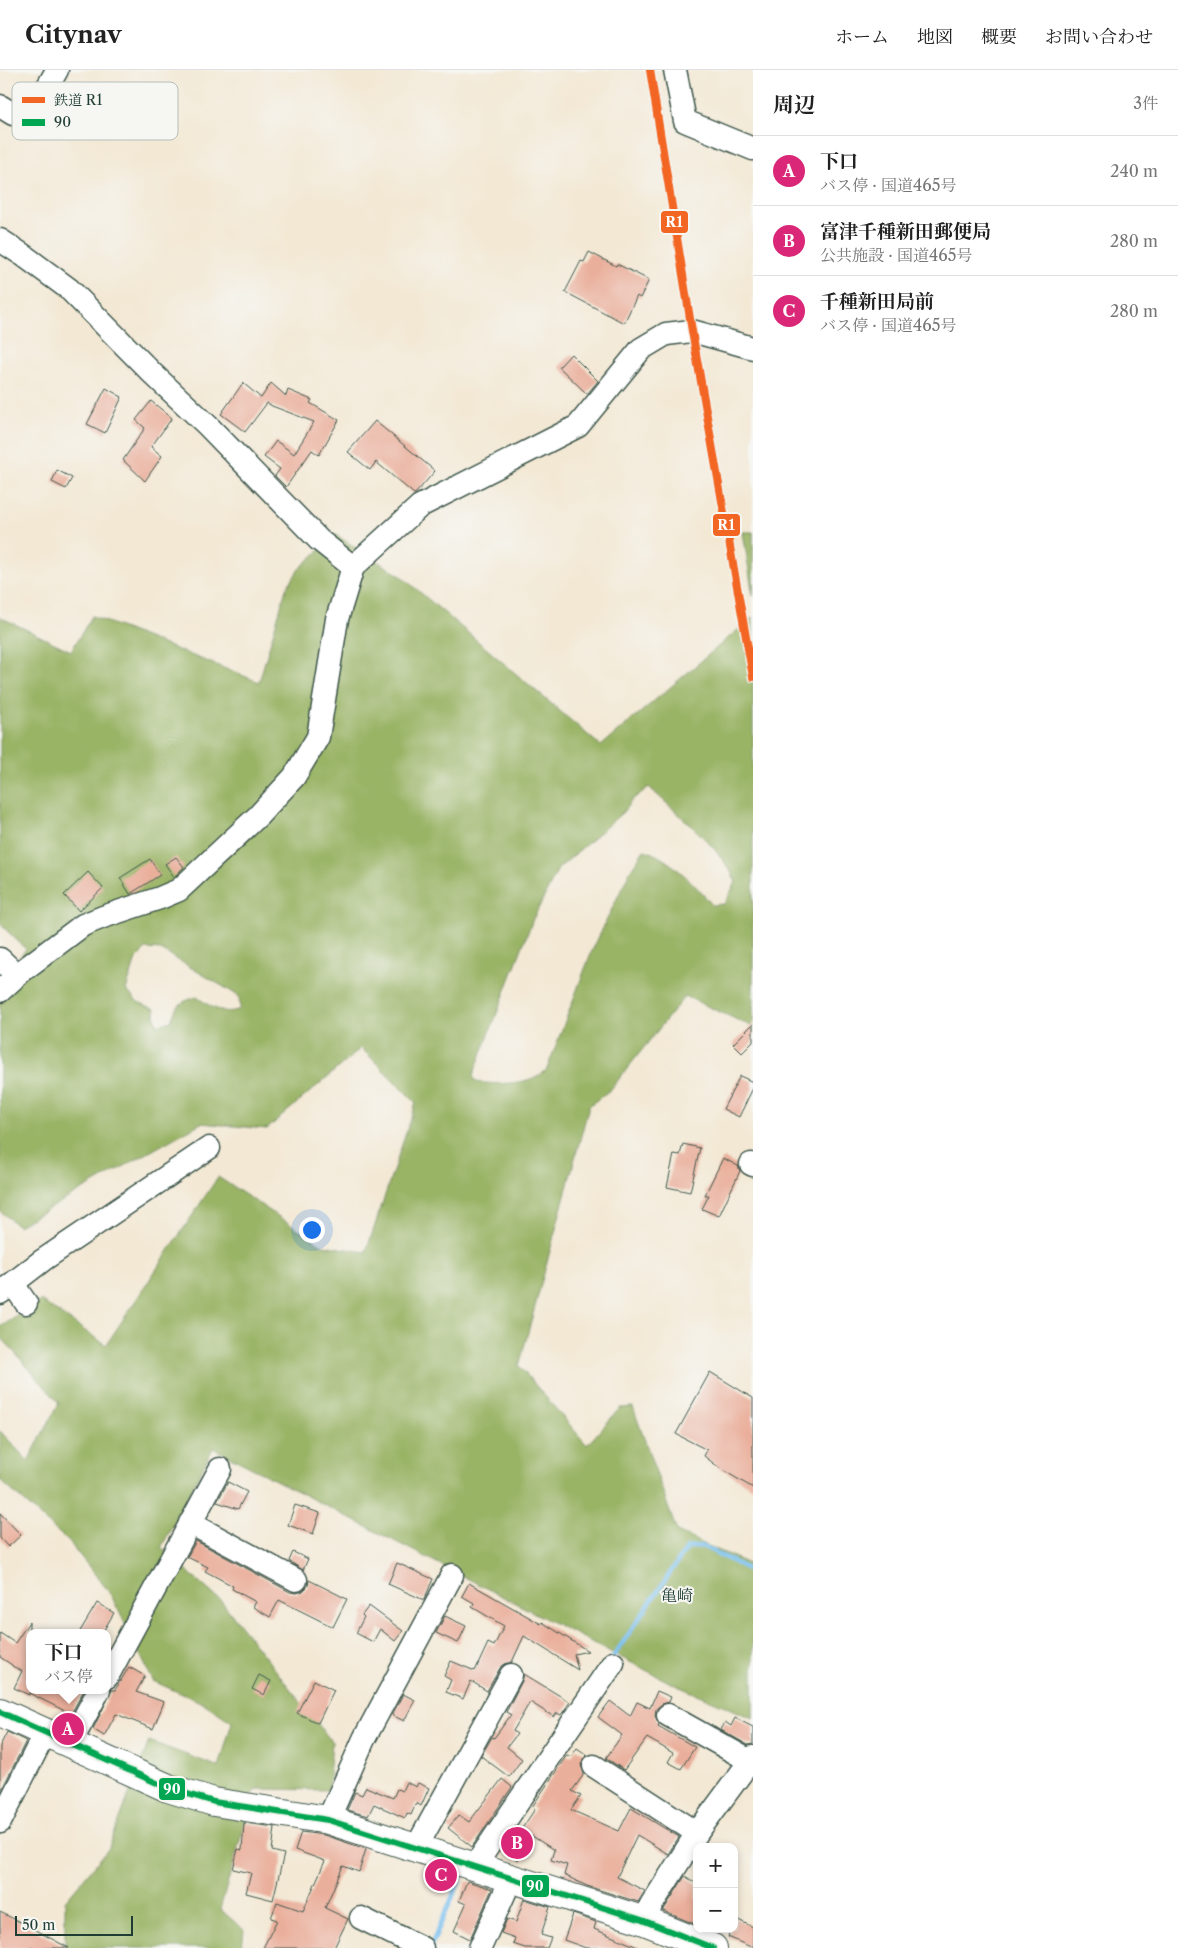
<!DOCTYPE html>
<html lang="ja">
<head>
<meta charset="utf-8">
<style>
  body { margin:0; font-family:"Libre Caslon Text","Noto Serif JP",serif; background:#f2f2f2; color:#222 }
  .controls { position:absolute; right:15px; bottom:15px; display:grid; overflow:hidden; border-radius:10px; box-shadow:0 2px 8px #0003 }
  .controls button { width:45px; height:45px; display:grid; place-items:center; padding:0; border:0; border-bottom:1px solid #e0e0e0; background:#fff; color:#222; font:25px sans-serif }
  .scale { position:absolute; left:15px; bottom:12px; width:118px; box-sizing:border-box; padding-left:5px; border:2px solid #1f3d34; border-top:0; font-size:14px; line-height:18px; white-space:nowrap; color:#1f3d34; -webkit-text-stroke:4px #f6f6f2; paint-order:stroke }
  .you { position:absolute; left:311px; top:1159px; width:18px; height:18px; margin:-12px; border:4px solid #fff; border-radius:50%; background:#1a73e8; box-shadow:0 0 0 8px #1a73e833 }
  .badge { display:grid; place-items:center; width:32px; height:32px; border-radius:50%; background:#db2777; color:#fff; font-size:16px; font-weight:700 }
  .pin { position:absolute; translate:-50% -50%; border:2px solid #fff; box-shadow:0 1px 5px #0006 }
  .popup { position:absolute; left:26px; top:1559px; width:85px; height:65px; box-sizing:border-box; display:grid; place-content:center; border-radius:10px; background:#fff; filter:drop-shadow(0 1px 4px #0005); font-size:16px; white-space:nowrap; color:#767676 }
  .popup b { font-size:19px; color:#222 }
  .popup::after { content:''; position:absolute; left:50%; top:100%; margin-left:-10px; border:10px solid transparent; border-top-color:#fff }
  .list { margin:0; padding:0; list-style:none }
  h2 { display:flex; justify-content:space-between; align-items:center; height:65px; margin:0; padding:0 20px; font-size:21px }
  h2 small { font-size:16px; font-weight:400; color:#767676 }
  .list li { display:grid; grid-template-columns:32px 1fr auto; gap:15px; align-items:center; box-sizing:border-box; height:70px; padding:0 20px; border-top:1px solid #e0e0e0 }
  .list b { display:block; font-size:19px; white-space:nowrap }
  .list p { margin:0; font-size:16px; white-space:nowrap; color:#767676 }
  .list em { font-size:16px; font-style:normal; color:#767676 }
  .map { position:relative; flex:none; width:753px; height:1878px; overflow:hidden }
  header { display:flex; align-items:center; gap:30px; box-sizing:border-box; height:70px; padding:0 25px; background:#fff; border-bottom:1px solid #e0e0e0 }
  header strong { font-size:24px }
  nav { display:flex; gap:28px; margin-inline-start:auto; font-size:18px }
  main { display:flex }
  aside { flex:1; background:#fff }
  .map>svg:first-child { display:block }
  .forest { fill:#9ab466; stroke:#5c784d; fill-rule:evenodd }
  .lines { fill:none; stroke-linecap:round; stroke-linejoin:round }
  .stream { stroke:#78c0f0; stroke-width:4.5 }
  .building { fill:#eaaf9b }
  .minor-casing { stroke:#3f574c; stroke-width:25 }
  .highway-casing { stroke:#3f574c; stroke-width:30 }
  .minor { stroke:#fff; stroke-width:22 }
  .highway { stroke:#fff; stroke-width:28 }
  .bus-1-casing { stroke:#f6f6f2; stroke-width:10 }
  .bus-1 { stroke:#00a651; stroke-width:6 }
  .rail-1-casing { stroke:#f6f6f2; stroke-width:11 }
  .rail-1 { stroke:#f26522; stroke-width:8 }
  .labels { text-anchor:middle; stroke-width:4; stroke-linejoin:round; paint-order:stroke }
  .neighbourhood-label { font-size:16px; fill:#1f3d34; stroke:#f6f6f2 }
  .key { fill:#f6f6f2; stroke:#b6beb9; stroke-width:1 }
  .key-label { font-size:14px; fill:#1f3d34 }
  .line-badge { stroke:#f6f6f2; stroke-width:2 }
  .badge-label { font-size:14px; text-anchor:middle; font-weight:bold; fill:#fff }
</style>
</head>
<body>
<header>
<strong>Citynav</strong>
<nav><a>ホーム</a><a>地図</a><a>概要</a><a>お問い合わせ</a></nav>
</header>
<main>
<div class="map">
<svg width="753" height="1878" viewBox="0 0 753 1878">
  <rect width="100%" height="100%" fill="#f6f6f2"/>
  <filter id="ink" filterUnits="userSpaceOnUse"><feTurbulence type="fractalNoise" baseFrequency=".02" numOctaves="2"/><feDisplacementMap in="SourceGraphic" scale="10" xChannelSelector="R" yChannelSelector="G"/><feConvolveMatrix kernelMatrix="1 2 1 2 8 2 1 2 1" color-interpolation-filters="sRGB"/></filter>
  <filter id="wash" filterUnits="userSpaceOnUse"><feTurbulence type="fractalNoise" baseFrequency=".0096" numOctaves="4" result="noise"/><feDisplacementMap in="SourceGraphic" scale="20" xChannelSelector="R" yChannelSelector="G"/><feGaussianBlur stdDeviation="1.12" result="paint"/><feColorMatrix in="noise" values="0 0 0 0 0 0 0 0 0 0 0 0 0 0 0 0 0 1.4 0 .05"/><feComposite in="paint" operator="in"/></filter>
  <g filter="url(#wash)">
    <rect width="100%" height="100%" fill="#f3e8d4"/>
    <g class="forest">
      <path d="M743 462H753V526Z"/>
      <path d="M336 465 401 506 601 676 753 547V957L685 926 611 1019 589 1036 519 1296 587 1375 620 1338 633 1337 677 1462 753 1496V1648L673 1614 213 1378 161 1478 222 1532 332 1672 328 1720 255 1719 220 1839 244 1860 242 1878H65V1831L109 1778 149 1671 219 1697 232 1652 205 1634 153 1611 110 1523 69 1472 0 1410V1361L28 1391 59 1333 0 1266V1257L41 1231 106 1275 218 1107 322 1175 366 1182 416 1033 361 978 267 1059 201 1053 18 1156 0 1141V911L26 879 0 854V547L71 581 92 546 259 612 286 519 299 499ZM649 717C678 745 720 776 736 812L724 834 712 835C697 816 669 787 644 780L630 801 591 883 547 999C533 1015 496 1015 476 1012L473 1006 533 849 558 799 623 742 633 729ZM146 879 161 880 239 926 240 939C224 946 211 937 197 927 180 932 177 934 171 951L158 955 155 948V939L138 932 126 920 136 889Z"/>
    </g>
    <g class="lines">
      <g class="stream">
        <path d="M613 1587 687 1478 702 1476 753 1502"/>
        <path d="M430 1878 463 1803"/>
      </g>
    </g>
    <g id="blocks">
      <g class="building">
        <path d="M589 182 616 196 617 194 649 210 640 228 637 226 624 253 565 222 581 191 584 192Z"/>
        <path d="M571 284 598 311 587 324 559 297Z"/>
        <path d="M243 313 261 328 271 313 286 326 288 320 312 330 310 333 339 350 319 385 312 380 286 417 275 406 280 399 264 387 276 371 294 384 314 352 272 336 267 333 245 362 221 344Z"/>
        <path d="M106 318 122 327 105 363 87 354Z"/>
        <path d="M151 331 172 348 151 377 162 386 145 411 123 390 145 358 136 350Z"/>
        <path d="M375 351 435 401 416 423 414 424 376 392 370 400 348 382Z"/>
        <path d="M57 400 72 408 66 419 52 412Z"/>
        <path d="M176 787 184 797 174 807 165 794Z"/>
        <path d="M150 789 160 805 130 824 120 808Z"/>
        <path d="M88 802 103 818 79 841 64 825Z"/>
        <path d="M753 954V972L742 983 733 974Z"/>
        <path d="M740 1006 753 1012V1018L739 1047 723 1039Z"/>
        <path d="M683 1074 700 1078 690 1122 667 1117 674 1084 680 1085Z"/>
        <path d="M723 1088 738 1096 740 1101 719 1146 702 1139 709 1125H705Z"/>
        <path d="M710 1302 753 1328V1418L721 1399 704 1386 707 1380 676 1364Z"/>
        <path d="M228 1412 247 1422 238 1439 217 1432Z"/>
        <path d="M295 1435 320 1443 313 1464 288 1455Z"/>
        <path d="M0 1443 21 1465 8 1477 0 1468Z"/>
        <path d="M196 1471 290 1522 297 1523 303 1521 308 1516 309 1510 347 1529 333 1557 279 1530 270 1547 253 1537 256 1532 232 1519 233 1516 205 1501 208 1497 187 1487Z"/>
        <path d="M293 1482 308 1489 303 1500 289 1491Z"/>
        <path d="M397 1493 433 1509 424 1530 388 1514Z"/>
        <path d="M469 1513 541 1554 542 1552 588 1581 574 1584 578 1600 524 1566 512 1592 505 1594 500 1598 487 1621 471 1611 463 1629 446 1622 451 1610 444 1606 451 1591 475 1601 488 1573 494 1576 504 1556 472 1537 474 1533 462 1526Z"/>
        <path d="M97 1533 114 1543 102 1563H79Z"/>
        <path d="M369 1536 403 1561 395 1571 380 1559 373 1572 356 1563 364 1547 362 1545Z"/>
        <path d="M445 1546 466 1556 458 1573 436 1563Z"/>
        <path d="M29 1552V1620H84L71 1644 29 1623V1625L14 1618 22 1601 12 1596V1595L0 1587V1563L15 1573Z"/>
        <path d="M129 1597 145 1606 136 1622 164 1632 153 1659 116 1644 104 1666 93 1659 112 1620H115Z"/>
        <path d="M524 1604 570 1632 561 1645 557 1643 554 1647 530 1632 513 1661 517 1664 507 1677 522 1689 509 1707 481 1686 492 1667 494 1668 511 1645 506 1642 522 1611Z"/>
        <path d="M259 1605 271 1611 264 1625 252 1619Z"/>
        <path d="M314 1610 334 1620 318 1653 297 1643Z"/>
        <path d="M657 1621 671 1627 669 1632 662 1634 656 1639 655 1646 659 1654 658 1656 695 1677 681 1699 668 1692 673 1683 647 1668 624 1700 606 1688 622 1665 598 1647 610 1631 630 1646 637 1632 650 1638Z"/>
        <path d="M403 1624 415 1630 404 1651 392 1645Z"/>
        <path d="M735 1648 753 1657V1674L748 1675 721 1660 725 1652 731 1656Z"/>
        <path d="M7 1662 26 1671 0 1723V1676Z"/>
        <path d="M577 1678 587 1685 583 1689 581 1695 584 1704 572 1721 581 1726 571 1740 619 1761 631 1738 679 1767 668 1784 637 1765 617 1807 645 1821 638 1832 587 1816 564 1805 567 1795 551 1790 554 1780 532 1766 518 1790 502 1780 517 1757 521 1760 535 1739 532 1737 567 1685 571 1687Z"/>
        <path d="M502 1709 512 1717 472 1777 448 1758 459 1745 469 1752Z"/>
        <path d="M406 1712 416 1717 418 1713 429 1718 421 1736 416 1733 411 1745 407 1743 405 1748 374 1734 368 1746 347 1740 355 1722 362 1725 366 1717 393 1728 397 1719 402 1721Z"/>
        <path d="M244 1753 275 1757 272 1781 284 1784 273 1830 246 1823 251 1803 233 1799 238 1779 242 1780Z"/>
        <path d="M301 1762 324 1765 366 1779 359 1802 343 1796 325 1838 348 1849 334 1878H263L277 1850 271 1848 277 1832 303 1841 325 1791 295 1780Z"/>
        <path d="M685 1806 697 1814V1855L663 1841Z"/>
        <path d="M467 1811 492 1819 470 1869 454 1861 466 1834 459 1831Z"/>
        <path d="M524 1829 550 1837 541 1865 551 1868 547 1878H525L513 1874 515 1868 501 1863 507 1849 516 1852Z"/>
        <path d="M0 1842 16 1850 69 1878H0Z"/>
        <path d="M573 1844 596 1852 594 1859 640 1878H586L564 1870Z"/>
        <path d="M736 1849 753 1857V1878L728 1867 731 1859H734Z"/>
      </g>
    </g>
  </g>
  <g filter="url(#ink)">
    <use href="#blocks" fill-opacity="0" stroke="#3f574c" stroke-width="1"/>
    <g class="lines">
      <g class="minor-casing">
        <g id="minor">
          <path d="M675 0 685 51 753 79"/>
          <path d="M0 36 13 44H29L43 25 57 0"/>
          <path d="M0 170 23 185 69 219 153 304 208 356 319 470 353 497"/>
          <path d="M0 889 17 905"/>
          <path d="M0 921 22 901 83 855 103 847 160 828 179 820 258 746 294 707 318 667 337 549 353 497 420 436 578 356 641 279 666 264 692 261 753 278"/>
          <path d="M751 1094 753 1095"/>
          <path d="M13 1214 26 1233"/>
          <path d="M0 1223 43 1190 209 1078"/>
          <path d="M190 1453 296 1510"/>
          <path d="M107 1607 220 1399"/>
          <path d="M668 1645 750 1691"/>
          <path d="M70 1674 99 1620"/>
          <path d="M594 1696 697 1763"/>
          <path d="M328 1750 364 1669 452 1505"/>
          <path d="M0 1752 45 1663"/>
          <path d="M416 1778 511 1605"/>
          <path d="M474 1797 613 1593"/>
          <path d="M361 1848 422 1878"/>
          <path d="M642 1850 697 1763 753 1687"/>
          <path d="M480 1878 511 1809"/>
        </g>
      </g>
      <g class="highway-casing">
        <path id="highway" d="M0 1642 168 1718 214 1732 328 1750 642 1850 713 1878"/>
      </g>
      <use href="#minor" class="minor"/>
      <use href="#highway" class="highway"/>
      <g class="bus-1-casing">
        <path id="bus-1" d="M0 1642 168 1718 214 1732 328 1750 642 1850 713 1878"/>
      </g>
      <use href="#bus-1" class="bus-1"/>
      <g class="rail-1-casing">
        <path id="rail-1" d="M650 0 692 261 753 607"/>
      </g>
      <use href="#rail-1" class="rail-1"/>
    </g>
  </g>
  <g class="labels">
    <g class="neighbourhood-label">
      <text x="677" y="1531">亀崎</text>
    </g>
  </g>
  <rect x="12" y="12" width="166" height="58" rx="8" class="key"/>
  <rect x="22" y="27" width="23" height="6" fill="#f26522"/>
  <rect x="22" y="49" width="23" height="7" fill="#00a651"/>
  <g class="key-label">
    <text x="54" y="35">鉄道 R1</text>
    <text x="54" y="57">90</text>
  </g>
  <g class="line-badge">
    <rect x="660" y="140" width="29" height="24" rx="5" fill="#f26522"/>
    <rect x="712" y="443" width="29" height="24" rx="5" fill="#f26522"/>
    <rect x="158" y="1707" width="28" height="24" rx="5" fill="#00a651"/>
    <rect x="521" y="1804" width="29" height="24" rx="5" fill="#00a651"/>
  </g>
  <g class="badge-label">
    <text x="674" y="157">R1</text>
    <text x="726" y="460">R1</text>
    <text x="172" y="1724">90</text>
    <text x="535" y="1821">90</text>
  </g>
</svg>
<div class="controls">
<button>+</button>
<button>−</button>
</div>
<div class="scale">50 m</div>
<div class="you"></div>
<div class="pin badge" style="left:68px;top:1659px">A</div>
<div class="popup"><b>下口</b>バス停</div>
<div class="pin badge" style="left:517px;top:1773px">B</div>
<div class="pin badge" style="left:441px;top:1805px">C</div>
</div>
<aside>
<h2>周辺<small>3件</small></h2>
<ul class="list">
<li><span class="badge">A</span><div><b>下口</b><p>バス停 · 国道465号</p></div><em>240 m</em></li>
<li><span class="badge">B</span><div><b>富津千種新田郵便局</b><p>公共施設 · 国道465号</p></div><em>280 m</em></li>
<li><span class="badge">C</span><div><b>千種新田局前</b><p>バス停 · 国道465号</p></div><em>280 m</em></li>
</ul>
</aside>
</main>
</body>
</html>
